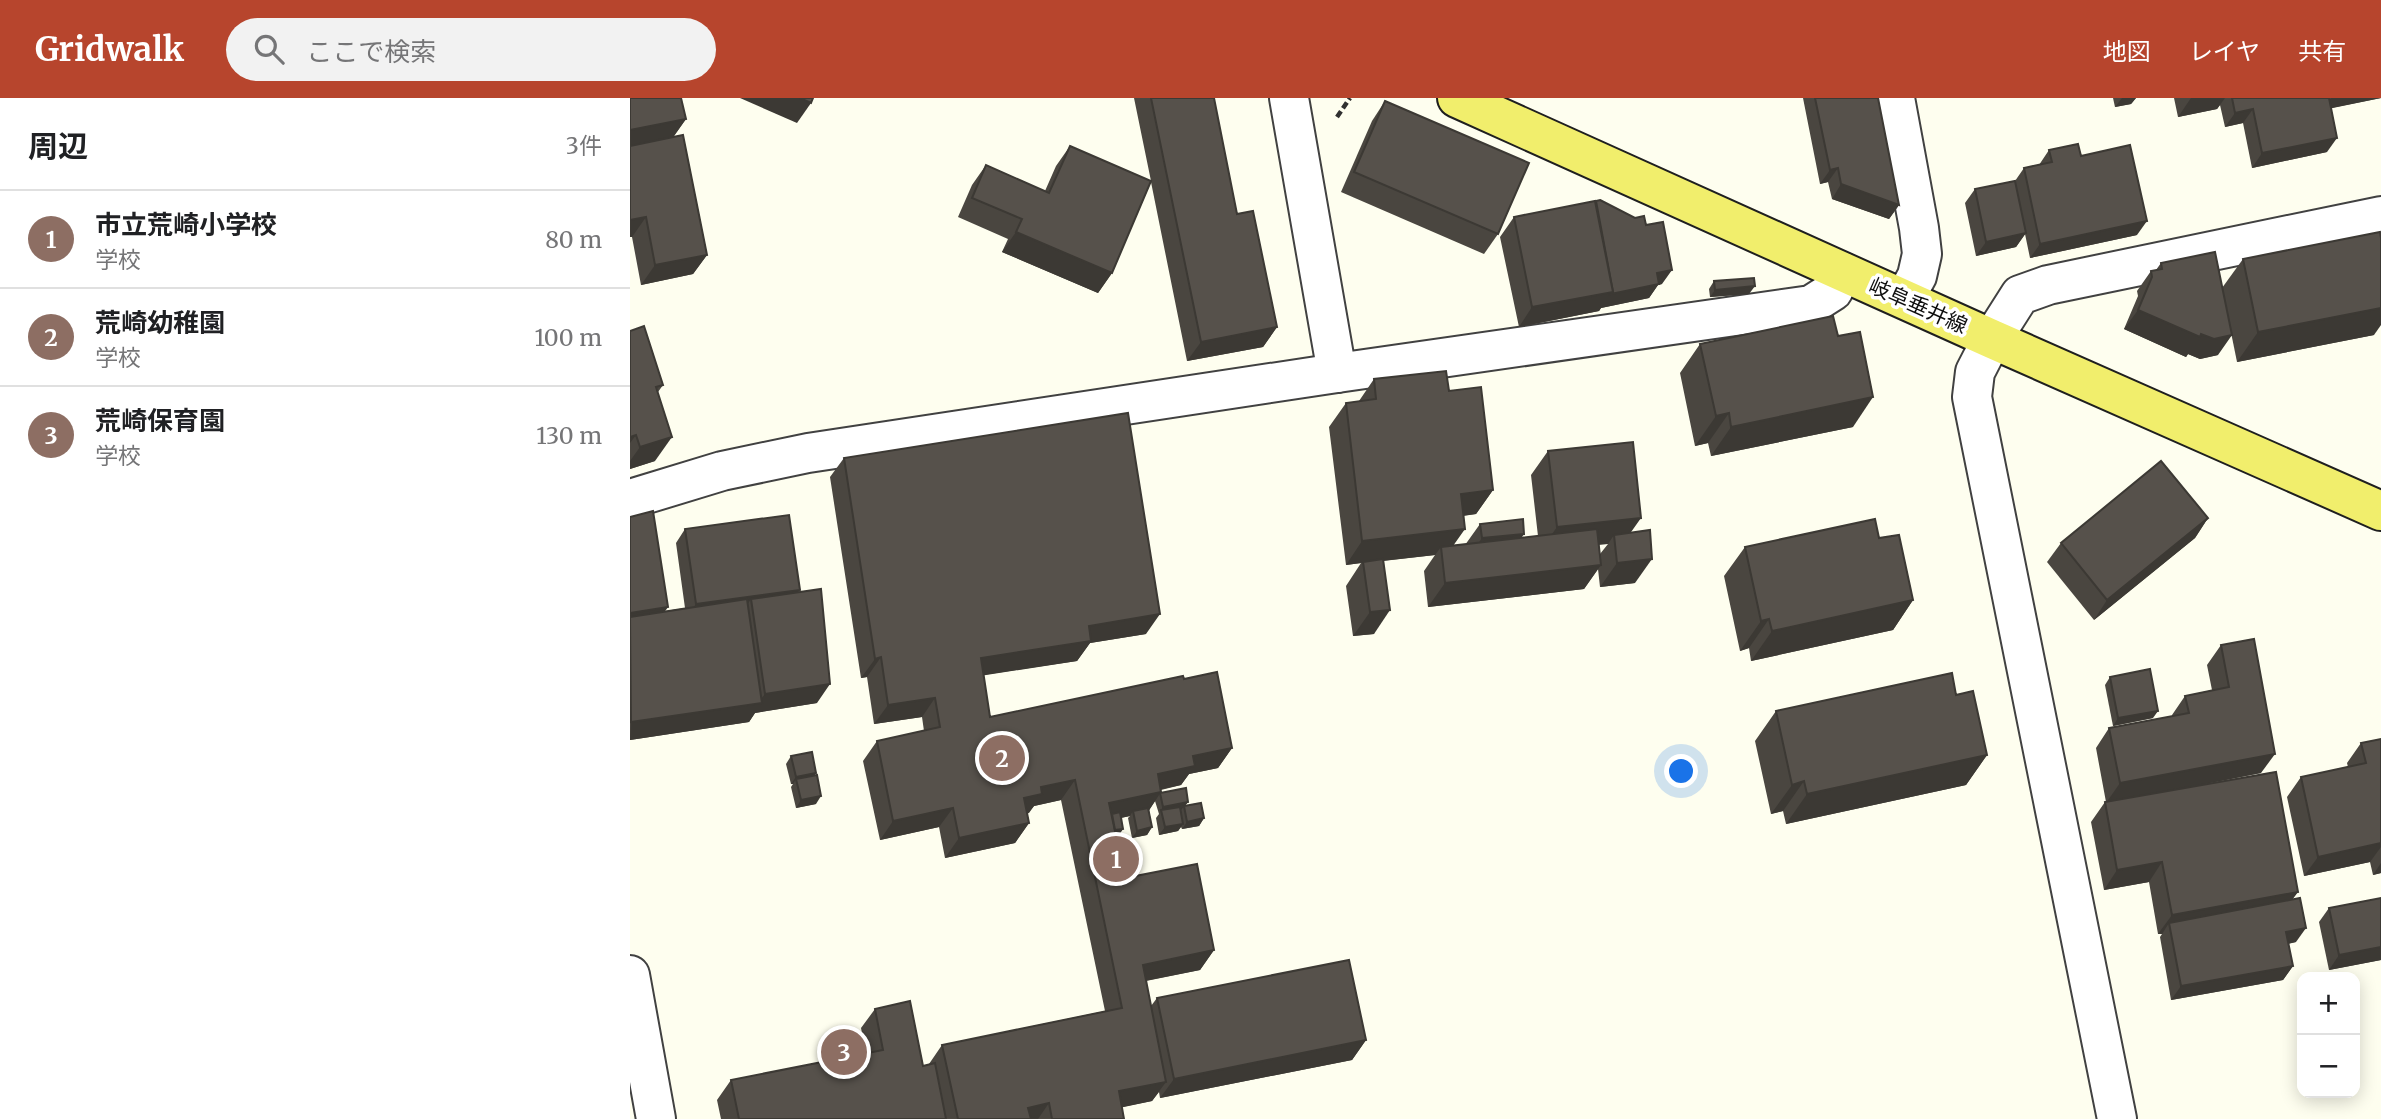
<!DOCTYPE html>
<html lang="ja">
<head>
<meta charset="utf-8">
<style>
  body { margin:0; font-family:Merriweather,"Noto Sans JP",serif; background:#f2f2f2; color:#202124 }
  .controls { position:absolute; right:21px; bottom:21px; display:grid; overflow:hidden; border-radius:14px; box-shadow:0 4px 18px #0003 }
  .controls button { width:63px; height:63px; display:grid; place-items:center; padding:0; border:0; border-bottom:2px solid #e0e0e0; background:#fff; color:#202124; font:35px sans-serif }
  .you { position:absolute; left:1052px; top:674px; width:24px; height:24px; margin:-18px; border:5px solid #fff; border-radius:50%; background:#1a73e8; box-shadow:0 0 0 10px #1a73e833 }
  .badge { display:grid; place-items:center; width:46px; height:46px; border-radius:50%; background:#b7452d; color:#fff; font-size:23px; font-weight:700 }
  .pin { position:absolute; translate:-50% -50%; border:4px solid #fff; box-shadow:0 2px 7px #0006 }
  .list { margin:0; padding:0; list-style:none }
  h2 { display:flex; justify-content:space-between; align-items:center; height:91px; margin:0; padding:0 28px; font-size:30px }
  h2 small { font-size:23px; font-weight:400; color:#757577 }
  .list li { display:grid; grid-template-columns:46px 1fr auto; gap:21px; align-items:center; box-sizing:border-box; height:98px; padding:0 28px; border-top:2px solid #e0e0e0 }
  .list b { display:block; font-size:26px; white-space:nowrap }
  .list p { margin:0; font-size:23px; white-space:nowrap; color:#757577 }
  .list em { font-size:23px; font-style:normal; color:#757577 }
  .icon { flex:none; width:38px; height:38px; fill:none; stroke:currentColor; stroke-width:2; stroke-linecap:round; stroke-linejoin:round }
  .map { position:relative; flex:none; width:1751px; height:1021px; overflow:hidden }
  header { display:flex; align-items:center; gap:42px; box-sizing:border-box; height:98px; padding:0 35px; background:#b7452d; color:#fff }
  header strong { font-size:33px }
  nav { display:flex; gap:38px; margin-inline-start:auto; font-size:24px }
  .search { width:490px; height:63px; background:#f2f2f2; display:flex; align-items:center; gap:18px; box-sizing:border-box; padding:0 24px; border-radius:38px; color:#757577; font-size:26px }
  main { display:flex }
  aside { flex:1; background:#fff }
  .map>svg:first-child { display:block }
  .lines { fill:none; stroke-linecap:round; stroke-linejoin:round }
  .street-casing { stroke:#414141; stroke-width:42 }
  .primary-casing { stroke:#1f1f1f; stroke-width:42 }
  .path { stroke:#303030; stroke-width:4.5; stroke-dasharray:7 3.5; stroke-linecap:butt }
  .street { stroke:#fff; stroke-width:38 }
  .primary { stroke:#f1ee6c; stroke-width:38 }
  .wall { fill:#4a4640; fill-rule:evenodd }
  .shaded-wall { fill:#3c3934 }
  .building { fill:#56514b; stroke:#3c3934; stroke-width:2 }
  .labels { text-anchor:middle; stroke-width:7; stroke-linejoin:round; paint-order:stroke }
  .street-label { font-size:21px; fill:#0e0e0e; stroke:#fff }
</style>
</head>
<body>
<header>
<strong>Gridwalk</strong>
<div class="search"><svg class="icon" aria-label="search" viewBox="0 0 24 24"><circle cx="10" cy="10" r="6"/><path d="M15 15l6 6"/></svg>ここで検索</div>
<nav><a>地図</a><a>レイヤ</a><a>共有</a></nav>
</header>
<main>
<aside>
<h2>周辺<small>3件</small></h2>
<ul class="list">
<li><span class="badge" style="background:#8d6e63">1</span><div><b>市立荒崎小学校</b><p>学校</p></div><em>80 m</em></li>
<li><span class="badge" style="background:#8d6e63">2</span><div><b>荒崎幼稚園</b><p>学校</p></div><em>100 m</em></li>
<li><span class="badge" style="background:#8d6e63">3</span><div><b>荒崎保育園</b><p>学校</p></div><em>130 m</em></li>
</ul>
</aside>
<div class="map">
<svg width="1751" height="1021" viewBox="0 0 1751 1021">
  <rect width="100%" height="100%" fill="#fefeef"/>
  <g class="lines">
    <g class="street-casing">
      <g id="street">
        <path d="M659 0 707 275"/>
        <path d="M1265 0 1289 130 1292 156 1287 178 1275 200"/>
        <path d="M0 401 92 373 178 355 707 275 1181 207 1203 193 1212 174"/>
        <path d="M0 877 26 1021"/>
        <path d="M1487 1021 1342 299 1345 274 1362 241 1390 197 1418 187 1751 118"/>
      </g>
    </g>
    <g class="primary-casing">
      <path id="primary" d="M827 0 1362 241 1751 413"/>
    </g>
    <path class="path" d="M707 19 720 0"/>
    <use href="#street" class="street"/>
    <use href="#primary" class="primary"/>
  </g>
  <g class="wall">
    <path d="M0 0 56 21 43 39 77 157 63 176 11 187 2 139H0Z"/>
    <path d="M504 0H584L607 116 647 229 633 249 557 263 521 84 482 175 468 195 372 154 378 141 328 119 342 87 356 67 415 93 426 68 440 48 521 83Z"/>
    <path d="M1173 0H1248L1269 107 1259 121 1202 101 1198 84 1190 86Z"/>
    <path d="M1483 0H1506L1501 6 1485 9Z"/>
    <path d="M1544 0H1751L1701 10 1697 54 1622 70 1613 25 1595 29 1590 7 1587 11 1548 19Z"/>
    <path d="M755 3 868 136 854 156 711 94 742 23Z"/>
    <path d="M1419 52 1451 58 1507 137 1400 160 1395 136 1386 149 1346 158 1335 105 1345 91 1385 83 1394 70 1409 67Z"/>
    <path d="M884 119 1016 127 1032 186 1028 187 1019 200 971 210 969 213 889 229 870 139Z"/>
    <path d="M1613 161 1744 237 1607 264 1592 190Z"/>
    <path d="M1531 165 1588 257 1570 261 1558 256 1556 259 1494 231 1508 198 1507 193 1521 173 1526 172Z"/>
    <path d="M1084 183 1119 196 1080 199 1079 191Z"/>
    <path d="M0 233 33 287 28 294 25 363 0 371Z"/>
    <path d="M1070 246 1223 329 1081 358 1078 345 1065 348 1050 275Z"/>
    <path d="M744 281 819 293 863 392 846 416 833 418 823 448 835 447 850 426 891 440 908 438 901 377 918 353 1001 435 1005 485 970 489 968 471 954 491 798 509 794 473 805 457 753 463 744 536 723 538 716 488 731 465 716 467 699 329 716 305 729 303ZM969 446H978L970 456Z"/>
    <path d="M214 360 516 536 460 545 447 563 353 577 360 619 554 581 602 650 588 670 559 676 551 687 531 692V694L558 704 555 708 574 720 569 728 552 731 551 729 548 733 529 737 526 720 529 716 525 703 519 712 522 729 517 737 502 740 498 720 500 718 491 720 493 731 488 738H486L495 780 584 852 570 872 516 883 521 908 527 900 736 942 722 962 530 1000 529 994 522 1003 492 1009 494 1021H91L87 1002 101 982 236 955 231 930 245 911 293 968 299 966 312 947 475 913 431 702 404 708 397 716 399 725 385 745 315 760 309 729 250 742 233 663 247 643 294 633 292 619 244 626 237 579 231 580 200 379Z"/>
    <path d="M0 419 35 513 55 510 46 445 55 431 168 494 187 605 125 615 119 624 0 642Z"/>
    <path d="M1578 420 1565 440 1464 522 1417 464 1431 445Z"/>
    <path d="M1249 440 1283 502 1263 532 1121 563 1119 550 1110 553 1094 478 1115 449Z"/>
    <path d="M1591 547 1631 675 1551 691 1663 801 1666 844 1658 846 1663 868 1653 882 1541 902 1530 839 1532 836H1528L1519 784 1474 792 1461 724 1475 704H1476L1466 650 1479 630 1542 619V617L1555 598 1582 592 1577 567Z"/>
    <path d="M1480 579 1523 620 1483 628 1475 587Z"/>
    <path d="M1326 597 1357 657 1336 687 1156 726 1153 713 1141 716 1125 643 1146 613Z"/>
    <path d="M1751 641V775L1743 777 1740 764 1674 778 1657 699 1671 679 1718 669 1717 665 1731 645Z"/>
    <path d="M161 658 185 677 186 706 166 710 161 689 163 686H161L156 666Z"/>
    <path d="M1751 800V862L1699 872 1689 824 1699 810Z"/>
  </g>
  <g class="shaded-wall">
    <path d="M110 0H170L181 5 167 25Z"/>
    <path d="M1492 0H1506L1501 6 1485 9Z"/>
    <path d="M1561 0H1595L1587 11 1548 19Z"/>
    <path d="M1701 0H1751L1693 12Z"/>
    <path d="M1623 11 1613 25 1595 29 1605 15Z"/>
    <path d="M56 21 42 41 0 49V32Z"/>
    <path d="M1707 40 1697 54 1622 70 1632 55Z"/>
    <path d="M1208 70 1198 84 1190 86 1200 72Z"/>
    <path d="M1211 86 1269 107 1259 121 1202 101Z"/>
    <path d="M16 119 2 139H0V122Z"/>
    <path d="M1517 123 1507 137 1400 160 1410 146Z"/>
    <path d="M386 134 482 175 468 195 372 154Z"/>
    <path d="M1396 135 1386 149 1346 158 1356 144Z"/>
    <path d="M77 157 63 176 11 187 25 167Z"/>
    <path d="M1042 172 1032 186 1028 187 1019 200 971 210 969 213 889 229 902 209 983 194 1027 175Z"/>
    <path d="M1125 188 1119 196 1080 199 1085 192Z"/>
    <path d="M1751 210V227L1744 237 1607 264 1628 234Z"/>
    <path d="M1508 212 1571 236 1602 237 1588 257 1570 261 1558 256 1556 259 1494 231Z"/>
    <path d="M647 229 633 249 557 263 571 244Z"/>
    <path d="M1243 299 1223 329 1081 358 1101 329Z"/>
    <path d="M1099 315 1078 345 1065 348 1086 318Z"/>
    <path d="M6 337 0 345V339Z"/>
    <path d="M42 339 25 363 0 371V363L10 349Z"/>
    <path d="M863 392 846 416 814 420 831 396Z"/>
    <path d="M1011 420 994 444 984 437 978 446 910 453 927 429Z"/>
    <path d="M1578 420 1565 440 1464 522 1477 502Z"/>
    <path d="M835 431 818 455 811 449 805 457 733 465V464L731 465 716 467 732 443Z"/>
    <path d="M894 436 878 460 835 464 852 440Z"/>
    <path d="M1022 461 1005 485 970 489 987 465Z"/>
    <path d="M971 467 954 491 798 509 815 485Z"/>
    <path d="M170 492 160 506 121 501 113 513 56 520 66 506Z"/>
    <path d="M1283 502 1263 532 1121 563 1142 533Z"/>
    <path d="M38 509 24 529 0 532V515Z"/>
    <path d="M760 512 744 536 723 538 740 514Z"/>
    <path d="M530 516 516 536 460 545 447 563 337 580 351 560 459 528Z"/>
    <path d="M1139 521 1119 550 1110 553 1131 523Z"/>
    <path d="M251 559 237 579 231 580 245 561Z"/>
    <path d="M200 586 187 605 125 615 119 624 0 642 1 624 128 605 135 596Z"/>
    <path d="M305 600 292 619 244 626 258 607Z"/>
    <path d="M1528 613 1523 620 1483 628 1488 620Z"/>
    <path d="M602 650 588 670 559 676 551 687 514 695 528 676 563 658Z"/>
    <path d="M1645 656 1631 675 1476 705 1490 685Z"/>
    <path d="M1357 657 1336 687 1156 726 1177 696Z"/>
    <path d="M186 675 181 683 166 681 163 686H161L166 679Z"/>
    <path d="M445 682 431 702 404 708 399 715 380 720 394 700 411 689Z"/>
    <path d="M1174 683 1153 713 1141 716 1162 687Z"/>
    <path d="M531 694 518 714 503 713 500 718 475 723 479 705Z"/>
    <path d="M191 698 186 706 166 710 171 702Z"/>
    <path d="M558 704 551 712 532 716 531 712 528 716 533 709Z"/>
    <path d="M323 710 309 729 250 742 263 723Z"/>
    <path d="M574 720 569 728 552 731 557 724Z"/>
    <path d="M399 725 385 745 315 760 329 740Z"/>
    <path d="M553 726 548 733 529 737 535 729Z"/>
    <path d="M522 729 517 737 502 740 507 733Z"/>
    <path d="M493 731 488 738 472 742 477 734Z"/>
    <path d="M1751 745V749L1740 764 1674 778 1688 759Z"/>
    <path d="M1532 764 1519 784 1474 792 1487 772Z"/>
    <path d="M1751 765V775L1743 777Z"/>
    <path d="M1668 794 1654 813 1539 825 1532 836H1528L1542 817Z"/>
    <path d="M1676 830 1666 844 1646 848 1656 834Z"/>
    <path d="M1751 849V862L1699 872 1709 857Z"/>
    <path d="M584 852 570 872 499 886 513 867Z"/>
    <path d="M1663 868 1653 882 1541 902 1551 888Z"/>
    <path d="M736 942 722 962 530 1000 544 981Z"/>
    <path d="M536 984 522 1003 475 1013 489 993Z"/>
    <path d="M419 1005 408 1021H391L398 1010Z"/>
  </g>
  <g class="building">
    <path d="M0 0H51L56 21 0 32Z"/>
    <path d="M170 0H183L181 5Z"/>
    <path d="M521 0H584L607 116 623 113 647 229 571 244Z"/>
    <path d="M1185 0H1248L1269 107 1211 86 1208 70 1200 72Z"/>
    <path d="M1602 0H1699L1707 40 1632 55 1623 11 1605 15Z"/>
    <path d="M755 3 899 65 868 136 724 74Z"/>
    <path d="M53 37 77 157 25 167 16 119 0 122V48Z"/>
    <path d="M1448 46 1451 58 1500 47 1517 123 1410 146 1394 70 1422 64 1419 52Z"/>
    <path d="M440 48 521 83 482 175 386 134 392 121 342 100 356 67 419 95Z"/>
    <path d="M1385 83 1396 135 1356 144 1345 91Z"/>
    <path d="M970 102 1005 120 1014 118 1016 127 1033 124 1042 172 1027 175 1029 186 981 196 983 194 966 103Z"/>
    <path d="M965 103 983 194 902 209 884 119Z"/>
    <path d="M1750 134 1751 140V210L1628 234 1613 161Z"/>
    <path d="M1585 154 1602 237 1584 241 1571 236 1570 239 1508 212 1522 179 1521 173 1532 171 1531 165Z"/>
    <path d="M1124 180 1125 188 1085 192 1084 183Z"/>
    <path d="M1203 218 1208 238 1230 234 1243 299 1101 329 1099 315 1086 318 1070 246Z"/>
    <path d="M14 228 33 287 26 289 42 339 10 349 6 337 0 339V233Z"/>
    <path d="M816 273 819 293 851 289 863 392 831 396 835 431 732 443 716 305 746 301 744 281Z"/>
    <path d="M498 315 530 516 459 528 461 543 351 560 360 619 553 578 554 581 587 574 602 650 563 658 565 668 528 676 531 694 479 705 495 780 567 766 584 852 513 867 536 984 489 993 494 1021H422L419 1005 398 1010 401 1021H328L312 947 492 910 445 682 411 689 412 696 394 700 399 725 329 740 323 710 263 723 247 643 310 629 305 600 258 607 251 559 245 561 214 360Z"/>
    <path d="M1003 344 1011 420 927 429 918 353Z"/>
    <path d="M1531 363 1578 420 1477 502 1431 445Z"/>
    <path d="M23 413 38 509 0 515V419Z"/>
    <path d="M159 417 170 492 66 506 55 431Z"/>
    <path d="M893 421 894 436 852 440 850 426Z"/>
    <path d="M1245 421 1249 440 1269 437 1283 502 1142 533 1139 521 1131 523 1115 449Z"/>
    <path d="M967 431 971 467 815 485 811 449Z"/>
    <path d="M1020 432 1022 461 987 465 984 437Z"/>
    <path d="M753 461 760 512 740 514 733 464Z"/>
    <path d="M191 491 200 586 135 596 121 501Z"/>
    <path d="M117 501 132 605 1 624 0 519Z"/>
    <path d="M1624 541 1645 656 1490 685 1479 630 1559 615 1555 598 1599 589 1591 547Z"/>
    <path d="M1520 571 1528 613 1488 620 1480 579Z"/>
    <path d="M1322 575 1326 597 1343 593 1357 657 1177 696 1174 683 1162 687 1146 613Z"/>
    <path d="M1751 641V745L1688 759 1671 679 1736 665 1731 645Z"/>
    <path d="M182 654 186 675 166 679 161 658Z"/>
    <path d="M1646 674 1668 794 1542 817 1532 764 1487 772 1475 704Z"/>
    <path d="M187 677 191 698 171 702 166 681Z"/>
    <path d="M556 690 558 704 533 709 530 695Z"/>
    <path d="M571 705 574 720 557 724 554 708Z"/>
    <path d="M550 709 553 726 535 729 531 712Z"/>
    <path d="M518 710 522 729 507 733 503 713Z"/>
    <path d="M490 714 493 731 485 732 482 716Z"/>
    <path d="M1670 800 1676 830 1656 834 1663 868 1551 888 1539 825Z"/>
    <path d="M1751 800V849L1709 857 1699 810Z"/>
    <path d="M719 862 736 942 544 981 527 900Z"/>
    <path d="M280 903 293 968 305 965 316 1021H109L101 982 253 952 245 911Z"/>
  </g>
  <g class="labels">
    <g class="street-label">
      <text transform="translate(1288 208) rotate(24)" y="7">岐阜垂井線</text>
    </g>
  </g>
</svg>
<div class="controls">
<button>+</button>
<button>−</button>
</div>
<div class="you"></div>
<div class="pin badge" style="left:486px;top:761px;background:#8d6e63">1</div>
<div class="pin badge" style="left:372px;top:660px;background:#8d6e63">2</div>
<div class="pin badge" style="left:214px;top:954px;background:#8d6e63">3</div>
</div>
</main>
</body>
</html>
